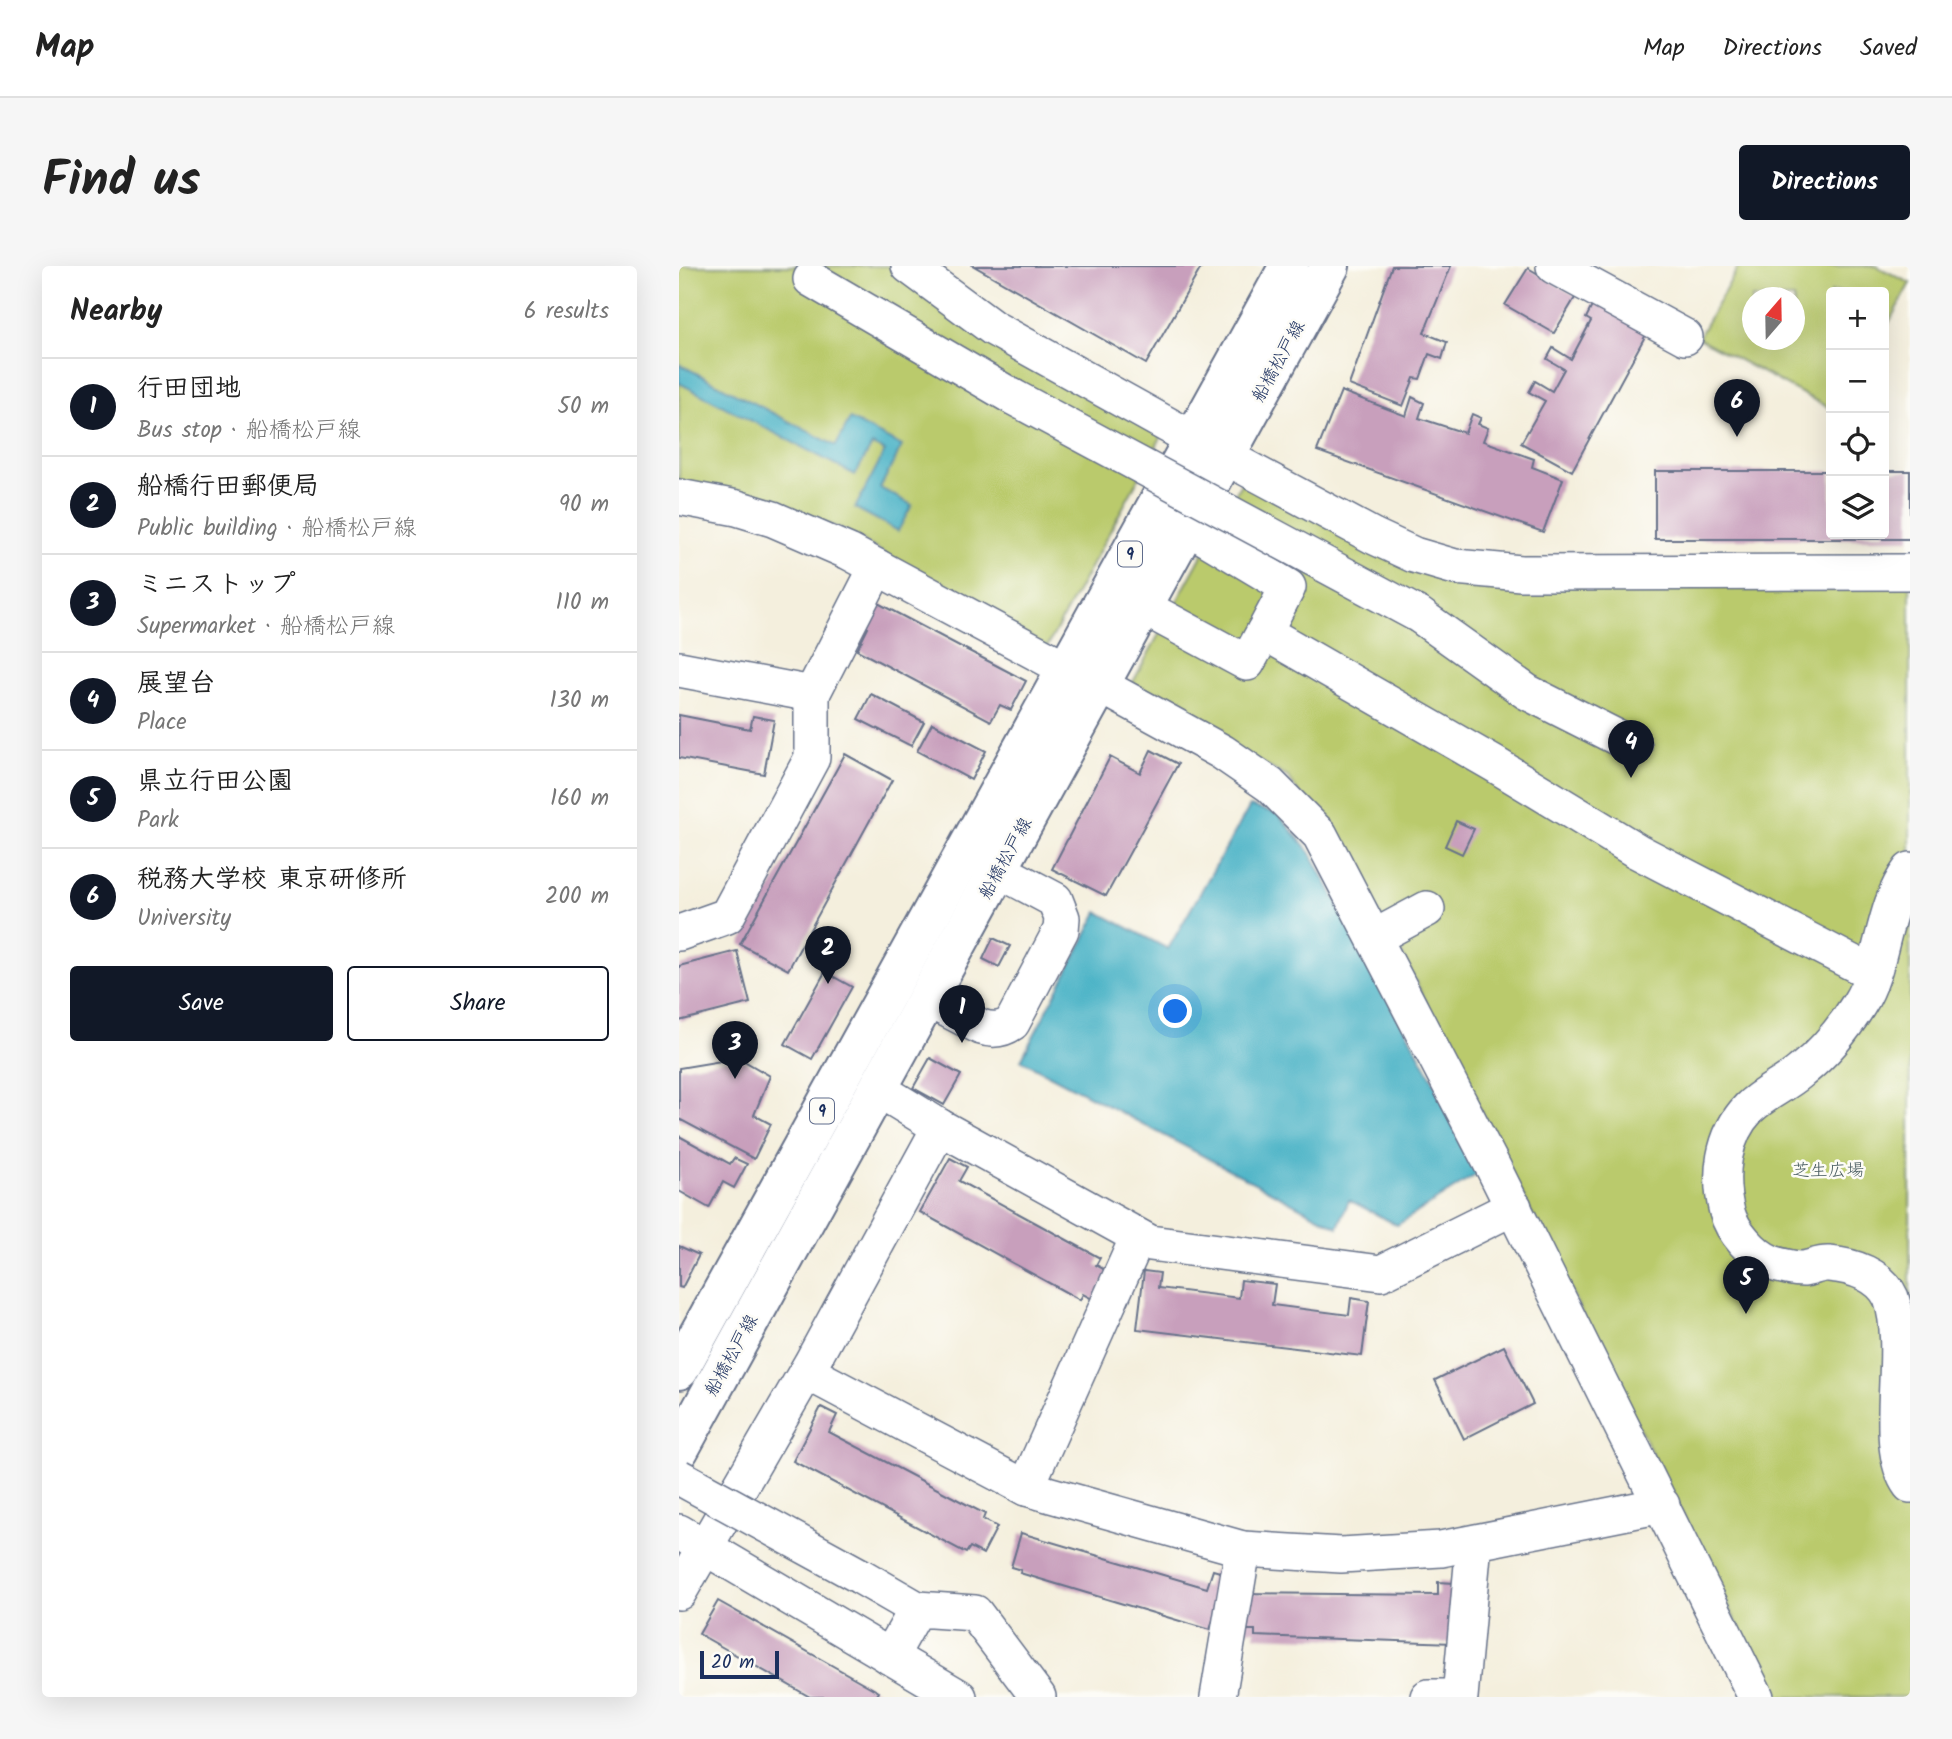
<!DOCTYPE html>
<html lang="en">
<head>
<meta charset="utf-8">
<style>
  body { margin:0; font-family:Kalam,"Klee One",sans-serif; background:#f6f6f6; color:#222 }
  .controls { position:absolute; right:21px; top:21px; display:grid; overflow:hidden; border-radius:7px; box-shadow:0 7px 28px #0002 }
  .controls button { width:63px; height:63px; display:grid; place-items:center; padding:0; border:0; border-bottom:2px solid #e0e0e0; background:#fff; color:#222; font:35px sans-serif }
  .compass { position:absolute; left:1063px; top:21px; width:63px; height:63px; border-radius:50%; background:#fff; box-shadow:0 7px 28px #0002; rotate:20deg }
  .scale { position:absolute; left:21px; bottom:18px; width:79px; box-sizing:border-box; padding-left:7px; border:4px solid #1b2f5e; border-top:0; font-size:19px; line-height:24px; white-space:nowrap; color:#1b2f5e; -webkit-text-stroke:5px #fdfcf7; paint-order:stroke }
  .you { position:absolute; left:497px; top:746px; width:24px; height:24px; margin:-18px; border:5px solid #fff; border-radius:50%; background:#1a73e8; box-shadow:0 0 0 10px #1a73e833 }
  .badge { display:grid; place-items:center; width:46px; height:46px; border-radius:50%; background:#111827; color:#fff; font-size:23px; font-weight:700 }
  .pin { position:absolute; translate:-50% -58px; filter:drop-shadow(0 2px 4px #0008) }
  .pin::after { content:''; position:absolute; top:37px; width:24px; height:21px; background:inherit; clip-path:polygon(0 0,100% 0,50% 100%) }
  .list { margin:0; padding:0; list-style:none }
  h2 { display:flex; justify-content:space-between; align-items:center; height:91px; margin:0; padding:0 28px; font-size:30px }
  h2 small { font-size:23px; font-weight:400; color:#767676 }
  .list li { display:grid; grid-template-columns:46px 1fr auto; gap:21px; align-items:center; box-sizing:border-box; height:98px; padding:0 28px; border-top:2px solid #e0e0e0 }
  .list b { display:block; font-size:26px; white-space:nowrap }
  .list p { margin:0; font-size:23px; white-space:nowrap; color:#767676 }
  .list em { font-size:23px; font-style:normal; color:#767676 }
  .actions { display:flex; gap:14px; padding:21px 28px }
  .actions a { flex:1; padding:16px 0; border:2px solid #111827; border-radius:7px; text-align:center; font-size:24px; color:#111827 }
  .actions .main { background:#111827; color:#fff }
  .icon { flex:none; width:38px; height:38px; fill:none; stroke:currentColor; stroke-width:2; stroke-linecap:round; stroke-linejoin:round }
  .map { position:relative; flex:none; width:1231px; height:1431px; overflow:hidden; border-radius:7px }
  header { display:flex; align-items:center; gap:42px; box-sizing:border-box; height:98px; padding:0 35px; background:#fff; border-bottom:2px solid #e0e0e0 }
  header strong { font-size:33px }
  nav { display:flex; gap:38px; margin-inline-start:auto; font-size:24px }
  .intro { display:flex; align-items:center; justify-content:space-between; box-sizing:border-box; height:168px; padding:0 42px }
  h1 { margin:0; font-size:49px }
  .button { padding:18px 32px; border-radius:7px; background:#111827; color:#fff; font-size:24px; font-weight:700 }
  main { display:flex; gap:42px; padding:0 42px }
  aside { flex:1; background:#fff; border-radius:7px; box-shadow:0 7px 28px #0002 }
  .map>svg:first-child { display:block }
  .green { fill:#baca6c; stroke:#6a7c65; stroke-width:2; fill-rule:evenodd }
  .water { fill:#48b2c6; stroke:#327092; stroke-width:2 }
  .building { fill:#c89fbc }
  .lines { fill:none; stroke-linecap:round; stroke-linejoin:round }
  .minor-casing { stroke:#67728a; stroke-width:38 }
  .major-casing { stroke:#67728a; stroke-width:42 }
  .minor { stroke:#fff; stroke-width:35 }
  .major { stroke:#fff; stroke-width:38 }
  .minor-bridge-casing { stroke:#67728a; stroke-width:38; stroke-linecap:butt }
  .minor-bridge { stroke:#fff; stroke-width:35 }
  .labels { text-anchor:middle; stroke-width:5; stroke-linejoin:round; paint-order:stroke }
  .shield { fill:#fdfcf7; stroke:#5f6c8c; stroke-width:2 }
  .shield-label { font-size:16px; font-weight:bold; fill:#1b2f5e }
  .street-label { font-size:18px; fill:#1b2f5e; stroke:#fdfcf7 }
  .park-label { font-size:18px; fill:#4b5e62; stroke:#fdfcf7 }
</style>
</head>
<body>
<header>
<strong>Map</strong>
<nav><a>Map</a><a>Directions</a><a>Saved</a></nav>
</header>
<div class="intro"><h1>Find us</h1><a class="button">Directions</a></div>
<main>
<aside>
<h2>Nearby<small>6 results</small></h2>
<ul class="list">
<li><span class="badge">1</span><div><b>行田団地</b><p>Bus stop · 船橋松戸線</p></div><em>50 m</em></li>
<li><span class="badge">2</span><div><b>船橋行田郵便局</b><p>Public building · 船橋松戸線</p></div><em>90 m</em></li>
<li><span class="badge">3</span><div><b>ミニストップ</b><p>Supermarket · 船橋松戸線</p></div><em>110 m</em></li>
<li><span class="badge">4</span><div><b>展望台</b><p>Place</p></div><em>130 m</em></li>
<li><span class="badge">5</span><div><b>県立行田公園</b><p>Park</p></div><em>160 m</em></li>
<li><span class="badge">6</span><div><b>税務大学校 東京研修所</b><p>University</p></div><em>200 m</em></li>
</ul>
<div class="actions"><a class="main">Save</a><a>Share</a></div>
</aside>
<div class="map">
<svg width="1231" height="1431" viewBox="0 0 1231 1431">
  <rect width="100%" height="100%" fill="#fdfcf7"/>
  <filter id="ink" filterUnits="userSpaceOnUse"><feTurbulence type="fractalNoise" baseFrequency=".0143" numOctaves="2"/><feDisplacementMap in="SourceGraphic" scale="14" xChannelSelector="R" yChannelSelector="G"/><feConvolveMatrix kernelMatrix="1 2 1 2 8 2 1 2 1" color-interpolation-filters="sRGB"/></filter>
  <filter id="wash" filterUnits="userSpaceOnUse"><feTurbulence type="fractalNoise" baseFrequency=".00686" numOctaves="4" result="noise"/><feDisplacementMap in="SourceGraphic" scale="28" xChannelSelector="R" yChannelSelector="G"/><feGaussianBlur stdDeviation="1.57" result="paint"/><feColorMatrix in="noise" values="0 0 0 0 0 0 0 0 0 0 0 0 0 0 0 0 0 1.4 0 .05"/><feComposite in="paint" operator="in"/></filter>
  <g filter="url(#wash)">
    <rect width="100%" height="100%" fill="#f4efdd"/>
    <g class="green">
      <path d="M0 0H212L282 57 485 166 368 381 161 262 79 236 0 219Z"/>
      <path d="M1060 0H1197L1231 17 1205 66V26H1152V143L1019 72ZM1073 32H1115V74H1073Z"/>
      <path d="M566 210 705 287 1231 317V1431H1095L712 666 609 511 448 427Z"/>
    </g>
    <g class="water">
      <path d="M0 98 157 180 171 153 223 180 201 222 233 239 219 265 176 242 206 185 193 179 176 209 0 117Z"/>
      <path d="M571 540 599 548 631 586 803 905 718 959 670 934 659 961 342 794 419 646 489 683Z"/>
    </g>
    <g id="blocks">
      <g class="building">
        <path d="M295 0H523L467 98Z"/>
        <path d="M713 0H772L745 67 768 76 763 93 750 88 741 113 735 112 724 140 670 119Z"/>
        <path d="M849 2 897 30 875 67 826 39Z"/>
        <path d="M916 34 970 63 893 205 842 177 866 135 850 126 856 115 873 125 885 103 868 93 874 82 892 93 912 55 907 52Z"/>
        <path d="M662 125 727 150 733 131 745 137 740 152 786 167 793 148 802 152 799 158 809 162 804 175 855 193 853 201 884 213 864 266 638 185Z"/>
        <path d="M976 205H1152V268H1205V205H1231V273H976Z"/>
        <path d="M193 334 347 415 332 444 321 439 312 455 178 384 189 362 180 357Z"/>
        <path d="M192 428 245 456 232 480 179 453Z"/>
        <path d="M0 449 71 463 74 450 95 454 85 508 0 492Z"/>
        <path d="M253 457 307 485 292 514 238 485Z"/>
        <path d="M472 484 499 498 427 630 373 603 431 491 461 507Z"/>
        <path d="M166 488 213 514 109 704 61 678Z"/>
        <path d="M777 555 795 563 783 588 766 580Z"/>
        <path d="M314 672 331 680 320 701 304 693Z"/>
        <path d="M58 685 71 737 0 755V700Z"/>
        <path d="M146 706 173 721 133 793 106 778Z"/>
        <path d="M60 792 91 810 75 849 92 858 75 893 0 853V802Z"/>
        <path d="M251 792 282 809 265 839 234 822Z"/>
        <path d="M0 870 51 898 55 892 68 898 55 922 44 916 30 942 0 925Z"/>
        <path d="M271 892 288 901 280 915 421 992 417 999 430 1006 415 1034 404 1028 401 1034 241 946Z"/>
        <path d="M0 980 20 989 3 1022 0 1021Z"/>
        <path d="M465 1005 481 1007 479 1022 560 1032 562 1014 596 1018 593 1039 670 1049 672 1032 690 1035 683 1090 458 1063Z"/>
        <path d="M825 1080 854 1138 785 1173 756 1114Z"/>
        <path d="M142 1141 158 1149 150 1166 306 1248 304 1253 318 1261 304 1288 291 1281 287 1287 114 1195Z"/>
        <path d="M342 1267 528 1322 534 1304 548 1308 531 1364 341 1307 342 1304 332 1301Z"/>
        <path d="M759 1316 775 1317V1377L576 1370V1364H563V1327L759 1329Z"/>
        <path d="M39 1335 200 1426 197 1431H131L20 1368Z"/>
      </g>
    </g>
  </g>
  <g filter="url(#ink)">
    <use href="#blocks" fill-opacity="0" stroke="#67728a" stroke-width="2"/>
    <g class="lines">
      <g class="minor-casing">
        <g id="minor">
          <path d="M230 0 314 62 514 173"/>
          <path d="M875 0 1006 71"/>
          <path d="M132 13 334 131"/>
          <path d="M547 191 694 270 735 289 776 301 842 307 1231 306"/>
          <path d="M0 231 58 242 94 253 170 286 388 403"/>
          <path d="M522 269 609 321 585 366 815 498 958 585 1193 707"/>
          <path d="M479 349 568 397 585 366"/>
          <path d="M740 349 848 426 955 480"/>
          <path d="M0 403 133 428 198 301"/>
          <path d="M421 419 543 486 591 519 641 569 814 901 1077 1431"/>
          <path d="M1231 604C1201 644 1206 697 1180 738 1164 764 1146 786 1122 805 1106 819 1085 827 1070 842 1043 870 1039 911 1048 946 1053 965 1075 990 1093 997 1101 1000 1116 1003 1124 1003 1133 1002 1141 997 1150 998 1174 1000 1202 1009 1212 1032 1231 1086 1201 1178 1231 1219"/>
          <path d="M0 667 48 650 133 492V428"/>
          <path d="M696 671 748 643"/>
          <path d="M248 733 302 761C314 765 323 764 333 757L382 664 383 652 376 634 295 591"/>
          <path d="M199 823 261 861 471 977 702 1007 835 941"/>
          <path d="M128 1106 347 1222 564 1283 662 1289 762 1283 983 1239"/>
          <path d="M347 1222 459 971"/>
          <path d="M0 1266 280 1431"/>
          <path d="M181 1310 238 1343"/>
          <path d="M0 1326 132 1098 261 861"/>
          <path d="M211 1391 238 1343 296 1347 359 1431"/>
          <path d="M539 1431 564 1283"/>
          <path d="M749 1431H781L795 1277"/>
        </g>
      </g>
      <g class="major-casing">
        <g id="major">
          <path d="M0 1104 610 0"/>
          <path d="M0 1184 651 0"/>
        </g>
      </g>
      <use href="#minor" class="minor"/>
      <use href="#major" class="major"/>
      <g class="minor-bridge-casing">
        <g id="minor-bridge">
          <path d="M334 131 740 349"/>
          <path d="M0 1211 181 1310"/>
        </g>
      </g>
      <use href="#minor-bridge" class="minor-bridge"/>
    </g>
  </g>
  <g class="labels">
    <g class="shield">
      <rect x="439" y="275.5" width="24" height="25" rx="5"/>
      <rect x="131" y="832.5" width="24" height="25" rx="5"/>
    </g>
    <g class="shield-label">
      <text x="451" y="294">9</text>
      <text x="143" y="851">9</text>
    </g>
    <g class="street-label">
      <text transform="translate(599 95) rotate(-61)" y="6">船橋松戸線</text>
      <text transform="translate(326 592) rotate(-61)" y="6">船橋松戸線</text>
      <text transform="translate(52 1089) rotate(-61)" y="6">船橋松戸線</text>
    </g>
    <g class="park-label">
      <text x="1149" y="910">芝生広場</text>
    </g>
  </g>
</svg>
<div class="controls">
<button>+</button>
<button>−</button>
<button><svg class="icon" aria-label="locate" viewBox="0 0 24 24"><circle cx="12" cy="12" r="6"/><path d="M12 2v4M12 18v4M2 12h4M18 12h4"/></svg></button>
<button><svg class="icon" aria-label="layers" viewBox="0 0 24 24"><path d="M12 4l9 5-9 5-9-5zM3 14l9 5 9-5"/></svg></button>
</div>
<svg class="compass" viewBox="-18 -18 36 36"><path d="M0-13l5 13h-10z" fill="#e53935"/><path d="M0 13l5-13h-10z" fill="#767676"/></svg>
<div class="scale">20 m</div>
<div class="you"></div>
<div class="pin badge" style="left:283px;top:777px">1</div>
<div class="pin badge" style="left:149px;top:718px">2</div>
<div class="pin badge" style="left:56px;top:813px">3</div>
<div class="pin badge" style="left:952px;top:512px">4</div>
<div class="pin badge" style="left:1067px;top:1048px">5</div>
<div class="pin badge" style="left:1058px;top:171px">6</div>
</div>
</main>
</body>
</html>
